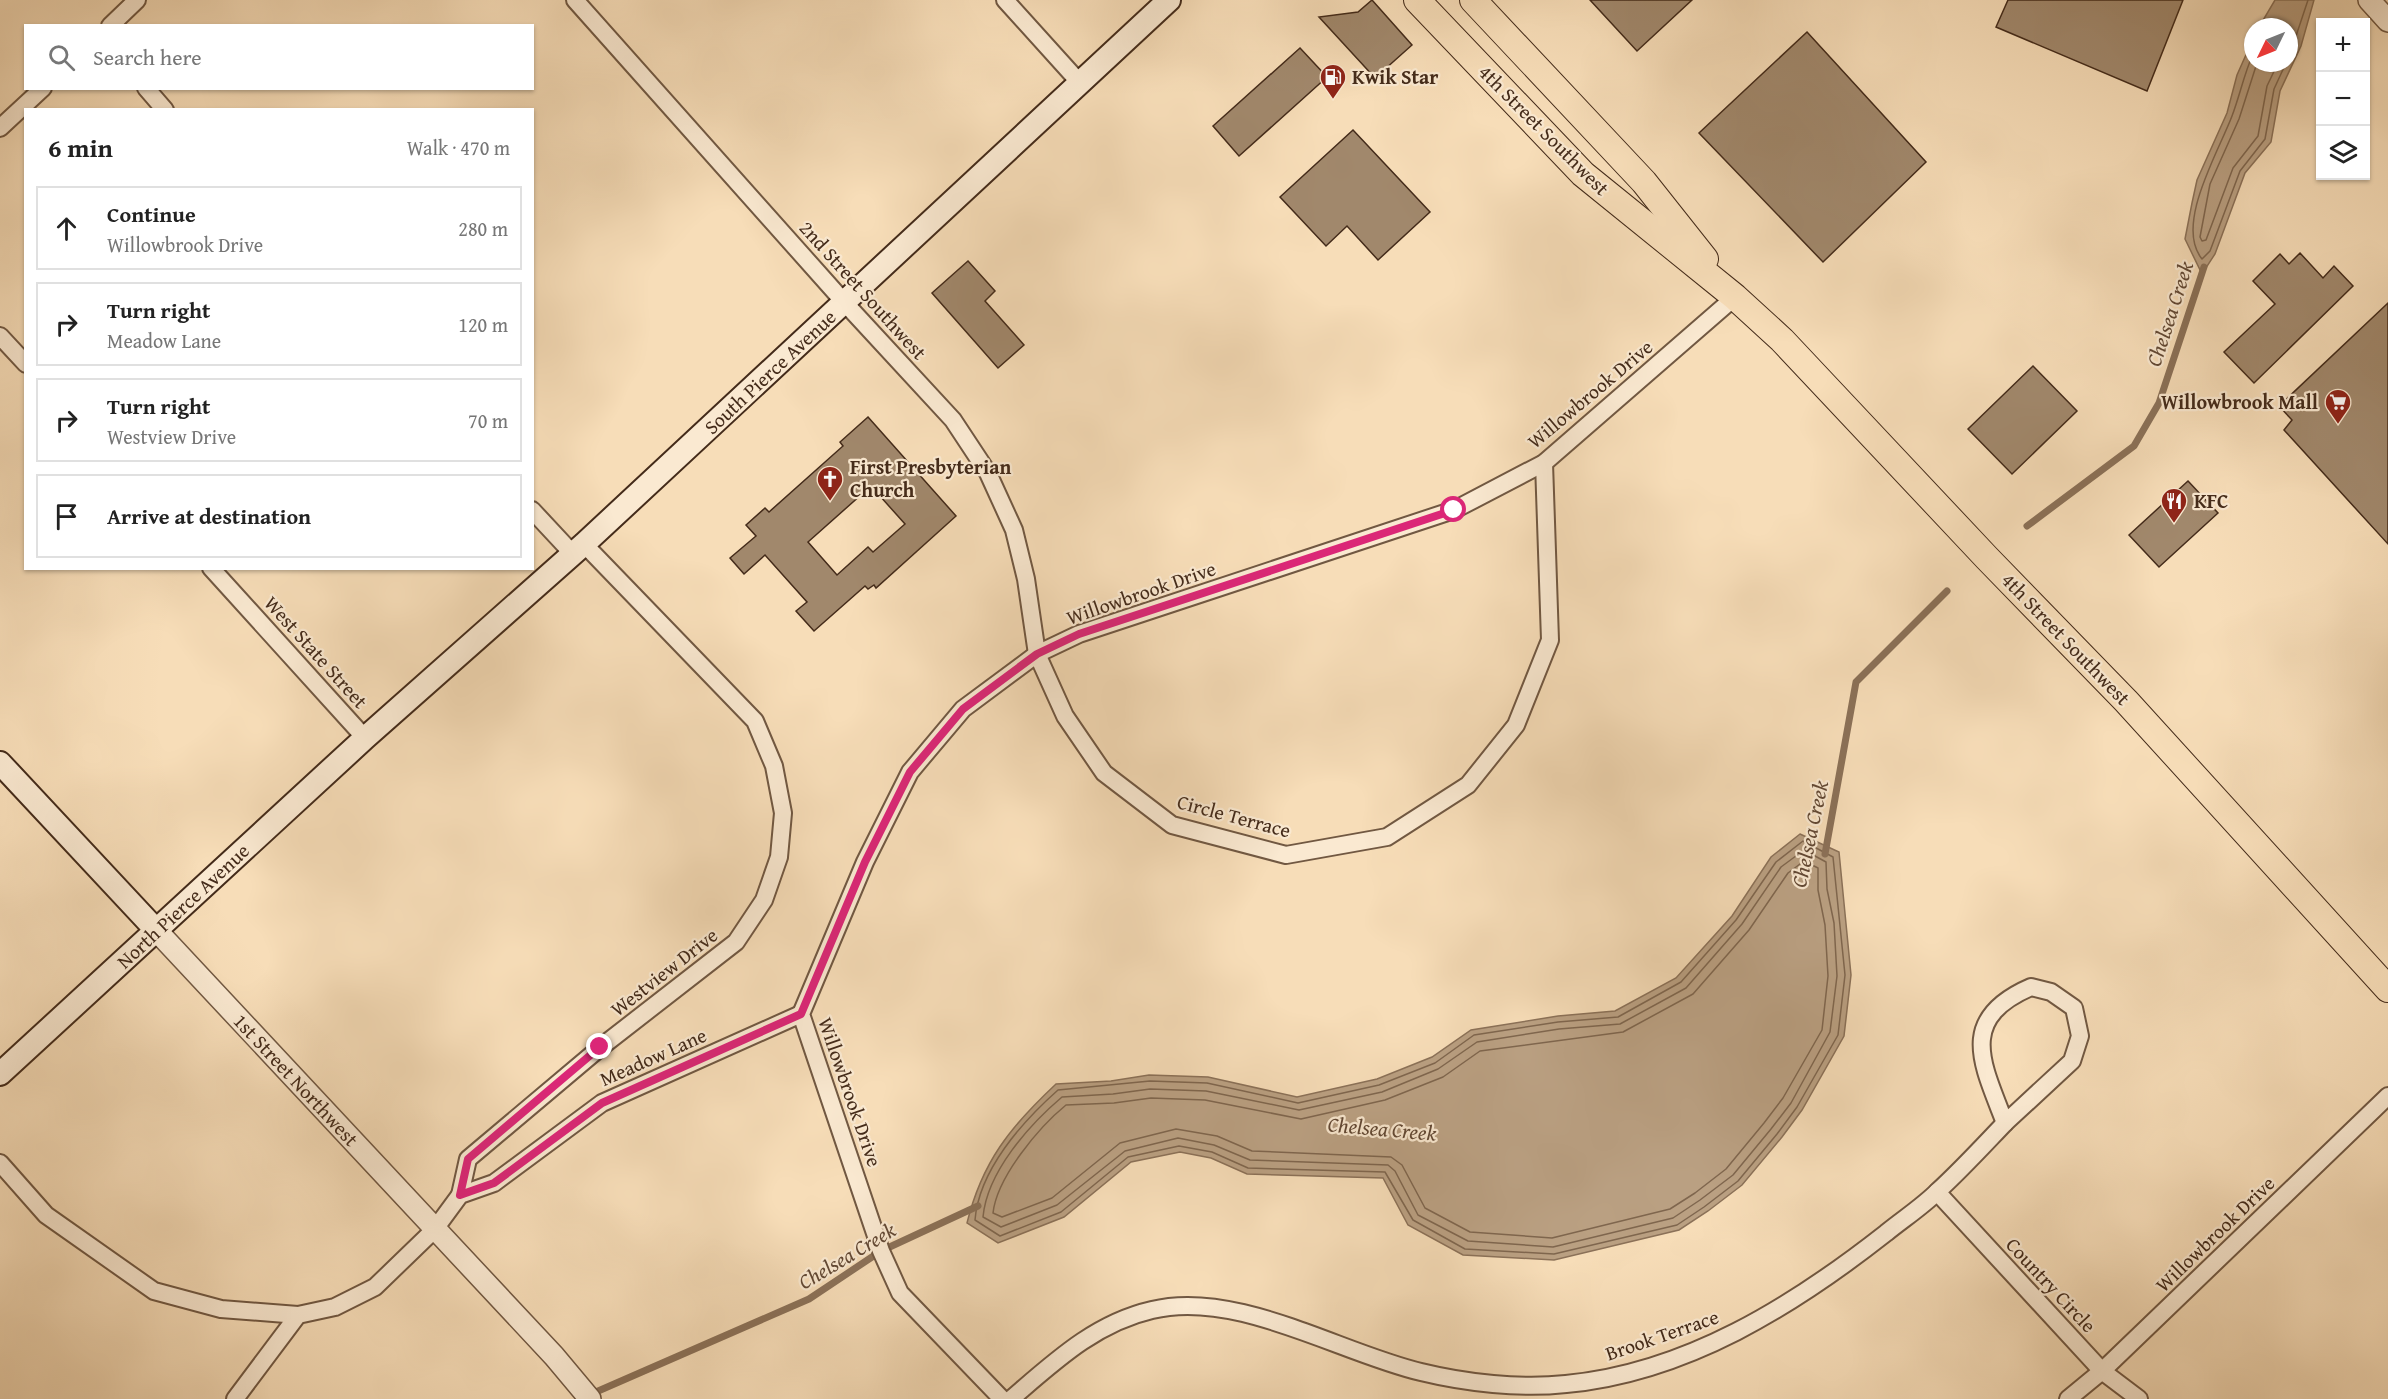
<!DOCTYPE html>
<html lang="en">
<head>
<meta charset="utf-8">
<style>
  body { margin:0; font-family:"Gentium Book Plus",serif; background:#f6f6f6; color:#222 }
  .controls { position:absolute; right:18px; top:18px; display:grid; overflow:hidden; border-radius:0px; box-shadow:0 2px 4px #0004 }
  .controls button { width:54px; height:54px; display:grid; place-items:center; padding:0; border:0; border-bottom:2px solid #e0e0e0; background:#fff; color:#222; font:30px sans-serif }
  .compass { position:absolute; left:2244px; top:18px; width:54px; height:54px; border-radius:50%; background:#fff; box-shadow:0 2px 4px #0004; rotate:227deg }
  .stop { position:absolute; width:18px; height:18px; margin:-14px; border:4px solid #db2777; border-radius:50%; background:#fff }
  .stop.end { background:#db2777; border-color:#fff; box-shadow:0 2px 6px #0008 }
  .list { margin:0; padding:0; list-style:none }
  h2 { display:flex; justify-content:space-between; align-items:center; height:78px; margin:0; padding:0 24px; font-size:26px }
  h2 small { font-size:20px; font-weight:400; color:#767676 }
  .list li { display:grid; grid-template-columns:39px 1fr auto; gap:18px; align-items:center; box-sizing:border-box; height:84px; margin:0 12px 12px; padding:0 12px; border:2px solid #e0e0e0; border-radius:0px }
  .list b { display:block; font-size:22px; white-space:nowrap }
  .list p { margin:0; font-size:20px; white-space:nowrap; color:#767676 }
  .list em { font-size:20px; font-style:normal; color:#767676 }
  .icon { flex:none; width:33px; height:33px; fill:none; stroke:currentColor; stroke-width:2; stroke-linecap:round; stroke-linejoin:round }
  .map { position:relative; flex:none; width:2388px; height:1399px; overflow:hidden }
  .search { position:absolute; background:#fff; box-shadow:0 2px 4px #0004; left:24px; top:24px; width:510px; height:66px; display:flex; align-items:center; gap:15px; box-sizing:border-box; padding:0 21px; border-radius:0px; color:#767676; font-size:22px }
  .panel { position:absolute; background:#fff; box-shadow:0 2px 4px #0004; left:24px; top:108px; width:510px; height:462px; border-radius:0px }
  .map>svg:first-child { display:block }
  .water { fill:#baa082; stroke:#8b7158; stroke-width:1.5 }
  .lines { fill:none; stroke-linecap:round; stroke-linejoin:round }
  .shore { stroke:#7f664e; stroke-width:1.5 }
  .stream { stroke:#8b7158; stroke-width:7 }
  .building { fill:#a1886c; stroke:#442b1a; stroke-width:1.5; fill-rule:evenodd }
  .minor-casing { stroke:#715842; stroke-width:20 }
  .tertiary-casing { stroke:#715842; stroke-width:24 }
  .secondary-casing { stroke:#442b1a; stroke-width:26 }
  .primary-casing { stroke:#442b1a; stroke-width:28 }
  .minor { stroke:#fae9d1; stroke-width:16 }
  .tertiary { stroke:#fae9d1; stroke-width:21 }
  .secondary { stroke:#fae9d1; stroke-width:22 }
  .primary { stroke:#f7ddb8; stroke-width:26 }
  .route { stroke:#db2777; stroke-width:8 }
  .labels { text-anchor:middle; stroke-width:4.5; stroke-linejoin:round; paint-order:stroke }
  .poi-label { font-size:20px; font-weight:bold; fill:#442b1a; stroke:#fae9d1; text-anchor:start }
  .street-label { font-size:20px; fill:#442b1a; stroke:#fae9d1 }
  .water-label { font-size:21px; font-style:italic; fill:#624834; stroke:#fae9d1 }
</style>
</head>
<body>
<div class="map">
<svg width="2388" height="1399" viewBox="0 0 2388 1399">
  <rect width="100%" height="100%" fill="#f7ddb8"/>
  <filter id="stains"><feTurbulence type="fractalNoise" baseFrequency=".00333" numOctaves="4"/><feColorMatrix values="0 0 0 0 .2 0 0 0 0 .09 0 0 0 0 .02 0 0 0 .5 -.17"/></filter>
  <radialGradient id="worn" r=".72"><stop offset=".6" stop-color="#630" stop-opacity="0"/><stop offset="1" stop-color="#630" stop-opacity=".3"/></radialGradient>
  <g class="water">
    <path d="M2275 0H2314L2301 46 2280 91 2271 142 2245 173 2215 254 2202 274 2185 239 2192 203 2197 180 2227 113 2237 75 2253 39V63H2289V27H2259Z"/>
    <path d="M1800 834 1839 852 1851 975 1844 1036 1802 1110 1782 1137 1742 1185 1708 1211 1679 1230 1554 1260 1463 1255 1408 1225 1383 1178 1247 1174 1211 1158 1180 1152 1131 1162 1064 1217 998 1243 967 1223C982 1162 1010 1127 1056 1084L1111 1081 1149 1075 1208 1077 1297 1097 1377 1079 1432 1057 1471 1030 1558 1016 1615 1011 1676 978 1732 916 1771 857Z"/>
  </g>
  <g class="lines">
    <g class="shore">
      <path d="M2253 54C2244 74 2240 95 2232 116 2219 151 2174 225 2202 259L2210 251 2240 171 2265 139 2274 89 2286 63"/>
      <path d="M2289 57 2308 0"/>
      <path d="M2257 63 2239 119 2210 184 2200 237 2202 241 2206 240 2233 168 2258 136 2267 86 2278 63"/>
      <path d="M1803 841 1833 857 1845 975 1838 1035 1797 1107 1777 1134 1738 1181 1704 1207 1677 1225 1554 1254 1465 1249 1413 1220 1385 1172 1248 1168 1212 1152 1179 1146 1128 1157 1061 1212 1000 1236 975 1220C979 1170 1022 1122 1058 1090L1150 1081 1207 1083 1298 1103 1379 1085 1435 1063 1474 1035 1558 1022 1618 1017 1681 982 1736 920 1776 862Z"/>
      <path d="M1804 850 1826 862 1827 889 1834 923 1837 976 1830 1032 1791 1103 1771 1129 1733 1175 1700 1200 1673 1218 1553 1247 1468 1241 1418 1215 1395 1171 1388 1165 1250 1160 1214 1145 1178 1138 1125 1151 1057 1205 1001 1227 983 1217C987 1172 1029 1125 1062 1097L1113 1094 1150 1089 1206 1091 1299 1110 1382 1092 1438 1069 1477 1042 1559 1029 1620 1024 1686 988 1742 924 1781 867Z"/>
      <path d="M1804 861 1818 868V890L1825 925 1828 976 1822 1030 1783 1098 1764 1123 1726 1169 1695 1193 1670 1209 1552 1238 1470 1232 1425 1208 1402 1165 1391 1157 1252 1151 1217 1136 1176 1129 1120 1143 1052 1198 1002 1217 993 1213C997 1177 1039 1127 1066 1105L1114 1103 1151 1098 1205 1100 1301 1119 1385 1100 1443 1077 1480 1051 1623 1032 1693 994 1749 930 1788 873Z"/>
    </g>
    <g class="stream">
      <path d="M2027 526 2134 446 2159 403 2204 267"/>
      <path d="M1825 854 1856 682 1947 591"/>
      <path d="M589 1395 809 1299 881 1251 978 1206"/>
    </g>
  </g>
  <g class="building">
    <path d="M1372 0 1412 45 1375 78 1319 17 1358 12Z"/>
    <path d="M1590 0H1692L1637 51Z"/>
    <path d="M2008 0H2183L2147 91 1996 27Z"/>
    <path d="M1807 32 1926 162 1823 262 1699 133Z"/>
    <path d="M1300 48 1327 77 1239 156 1213 126Z"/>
    <path d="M1353 130 1430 212 1378 260 1347 226 1326 246 1280 197Z"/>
    <path d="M2300 253 2323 278 2334 266 2353 286 2254 383 2224 352 2275 304 2253 281 2280 254 2289 264Z"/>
    <path d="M968 261 995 291 985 301 1024 345 998 368 932 293Z"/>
    <path d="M2388 303V544L2284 430 2292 420 2279 406Z"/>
    <path d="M2033 366 2077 411 2012 474 1968 429Z"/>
    <path d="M868 417 956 516 876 588 874 585 868 589 865 586 814 631 796 611 807 602 765 555 744 574 730 558 756 536 746 525 765 508 769 512 843 446 840 442ZM871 486 905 524 873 552 868 547 837 575 808 542Z"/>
    <path d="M2188 481 2218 513 2159 567 2129 535Z"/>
  </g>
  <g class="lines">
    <g class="minor-casing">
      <g id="minor">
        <path d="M575 0 844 302 953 420 988 473 1014 530 1026 579 1037 654 1065 716 1104 773 1172 825 1286 855 1387 837 1468 785 1516 725 1550 640 1544 463"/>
        <path d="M1005 0 1080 83"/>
        <path d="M110 26 137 0"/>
        <path d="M146 88 165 110"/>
        <path d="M0 128 43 88"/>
        <path d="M0 336 26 364"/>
        <path d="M532 510 573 554"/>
        <path d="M211 568 365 738"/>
        <path d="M2031 987 2051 992 2074 1008 2080 1036 2072 1061 2005 1123C1982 1063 1957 1019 2031 987Z"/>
        <path d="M0 1163 46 1215 154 1291 221 1309 298 1315"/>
        <path d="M1937 1192 2102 1371 2139 1399"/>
        <path d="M460 1195 468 1159 601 1047 736 942 764 900 779 857 783 813 774 766 755 721 584 544"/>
        <path d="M235 1399 298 1315 335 1307 375 1287 435 1229 460 1195 494 1183 602 1103 801 1014"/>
        <path d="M1002 1399 900 1293 881 1251 801 1014 865 862 910 772 963 709 1037 654 1079 634 1454 510 1544 463 1735 297"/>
        <path d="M1011 1399C1054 1362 1095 1323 1152 1310 1236 1289 1340 1353 1421 1372 1466 1383 1520 1389 1566 1384 1686 1373 1793 1306 1886 1233 1903 1219 1922 1207 1938 1191 1961 1170 1983 1146 2005 1123"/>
        <path d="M2068 1399 2102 1371 2388 1096"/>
      </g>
    </g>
    <g class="tertiary-casing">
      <g id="tertiary">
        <path d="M2369 0 2388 21"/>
        <path d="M156 930 554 1356 590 1399"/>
      </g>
    </g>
    <g class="secondary-casing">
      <g id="secondary">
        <path d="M0 763 156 930"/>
        <path d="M0 1074 365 738 584 544 1169 0"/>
      </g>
    </g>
    <g class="primary-casing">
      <g id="primary">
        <path d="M1417 0 1583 174 1735 297 1782 340 1987 558 2126 701 2388 989"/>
        <path d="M1473 0 1644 182 1705 259"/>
      </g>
    </g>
    <use href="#minor" class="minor"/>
    <use href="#tertiary" class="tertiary"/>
    <use href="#secondary" class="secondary"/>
    <use href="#primary" class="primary"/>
  </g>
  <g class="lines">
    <path class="route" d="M600 1047 468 1159 460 1195 494 1183 602 1103 801 1014 865 862 910 772 963 709 1037 654 1079 634 1454 510"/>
  </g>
  <defs>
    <g id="fuel-pin" transform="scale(1.35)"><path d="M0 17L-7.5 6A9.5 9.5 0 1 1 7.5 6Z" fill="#8f2418" stroke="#fae9d1"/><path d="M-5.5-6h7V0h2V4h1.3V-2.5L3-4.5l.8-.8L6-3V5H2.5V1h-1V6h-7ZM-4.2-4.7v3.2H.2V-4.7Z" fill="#fff"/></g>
    <g id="supermarket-pin" transform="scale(1.35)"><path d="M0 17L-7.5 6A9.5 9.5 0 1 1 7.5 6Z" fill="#8f2418" stroke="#fae9d1"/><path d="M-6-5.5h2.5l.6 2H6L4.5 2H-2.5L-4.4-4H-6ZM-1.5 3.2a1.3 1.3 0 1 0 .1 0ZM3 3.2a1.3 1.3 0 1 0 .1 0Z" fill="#fff"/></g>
    <g id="church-pin" transform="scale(1.35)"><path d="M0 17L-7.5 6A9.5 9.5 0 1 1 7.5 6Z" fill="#8f2418" stroke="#fae9d1"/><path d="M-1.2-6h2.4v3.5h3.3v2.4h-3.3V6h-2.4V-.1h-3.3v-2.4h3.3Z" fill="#fff"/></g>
    <g id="restaurant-pin" transform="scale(1.35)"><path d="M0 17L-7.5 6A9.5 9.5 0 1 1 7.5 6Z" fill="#8f2418" stroke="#fae9d1"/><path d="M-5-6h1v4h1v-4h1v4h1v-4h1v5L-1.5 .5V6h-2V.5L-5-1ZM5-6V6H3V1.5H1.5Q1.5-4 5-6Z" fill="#fff"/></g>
  </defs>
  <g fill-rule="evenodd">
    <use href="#fuel-pin" x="1333" y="77"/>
    <use href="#supermarket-pin" x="2338" y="402"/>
    <use href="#church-pin" x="830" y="479"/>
    <use href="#restaurant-pin" x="2174" y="501"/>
  </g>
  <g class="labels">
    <g class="poi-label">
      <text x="1352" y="84">Kwik Star</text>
      <text x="2318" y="409" text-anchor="end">Willowbrook Mall</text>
      <text x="850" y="474">First Presbyterian<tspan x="850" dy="23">Church</tspan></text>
      <text x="2194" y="508">KFC</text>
    </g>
    <g class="street-label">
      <text transform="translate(1544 130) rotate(45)" y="7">4th Street Southwest</text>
      <text transform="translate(863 290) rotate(48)" y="7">2nd Street Southwest</text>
      <text transform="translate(770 372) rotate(-43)" y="7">South Pierce Avenue</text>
      <text transform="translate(1590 394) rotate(-40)" y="7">Willowbrook Drive</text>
      <text transform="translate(1141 593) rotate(-19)" y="7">Willowbrook Drive</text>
      <text transform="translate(2066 639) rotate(46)" y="7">4th Street Southwest</text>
      <text transform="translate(316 652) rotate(48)" y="7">West State Street</text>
      <text transform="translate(1234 816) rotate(15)" y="7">Circle Terrace</text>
      <text transform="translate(183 906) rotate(-43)" y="7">North Pierce Avenue</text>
      <text transform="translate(664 972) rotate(-38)" y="7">Westview Drive</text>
      <text transform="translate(653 1057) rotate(-24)" y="7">Meadow Lane</text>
      <text transform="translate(296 1080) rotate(47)" y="7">1st Street Northwest</text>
      <text transform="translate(850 1092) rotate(71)" y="7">Willowbrook Drive</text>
      <text transform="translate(2215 1234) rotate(-44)" y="7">Willowbrook Drive</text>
      <text transform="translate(2051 1285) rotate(47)" y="7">Country Circle</text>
      <text transform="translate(1662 1335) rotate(-19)" y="7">Brook Terrace</text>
    </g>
    <g class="water-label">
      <text transform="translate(2170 314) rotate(-72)" y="7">Chelsea Creek</text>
      <text transform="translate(1810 834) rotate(-78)" y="7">Chelsea Creek</text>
      <text transform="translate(1382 1129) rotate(5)" y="7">Chelsea Creek</text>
      <text transform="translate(847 1256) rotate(-31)" y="7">Chelsea Creek</text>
    </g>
  </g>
  <rect width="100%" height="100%" filter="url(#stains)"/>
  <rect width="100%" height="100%" fill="url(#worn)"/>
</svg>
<div class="controls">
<button>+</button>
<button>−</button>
<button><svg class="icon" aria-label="layers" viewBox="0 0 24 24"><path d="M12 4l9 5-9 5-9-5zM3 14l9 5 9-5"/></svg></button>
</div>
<svg class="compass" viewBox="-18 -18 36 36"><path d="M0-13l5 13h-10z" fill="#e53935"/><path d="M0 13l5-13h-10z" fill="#767676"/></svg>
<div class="stop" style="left:1454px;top:510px"></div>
<div class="stop end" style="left:600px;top:1047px"></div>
<div class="search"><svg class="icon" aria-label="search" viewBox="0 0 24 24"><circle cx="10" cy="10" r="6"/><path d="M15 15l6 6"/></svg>Search here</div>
<section class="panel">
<h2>6 min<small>Walk · 470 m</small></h2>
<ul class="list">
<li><svg class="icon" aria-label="ahead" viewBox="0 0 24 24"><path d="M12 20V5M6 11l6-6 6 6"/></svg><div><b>Continue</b><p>Willowbrook Drive</p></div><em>280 m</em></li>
<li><svg class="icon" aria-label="right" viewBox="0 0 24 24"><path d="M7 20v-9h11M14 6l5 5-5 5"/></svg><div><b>Turn right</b><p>Meadow Lane</p></div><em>120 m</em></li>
<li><svg class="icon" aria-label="right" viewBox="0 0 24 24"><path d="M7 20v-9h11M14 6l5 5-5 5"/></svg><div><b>Turn right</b><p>Westview Drive</p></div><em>70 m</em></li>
<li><svg class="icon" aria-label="arrive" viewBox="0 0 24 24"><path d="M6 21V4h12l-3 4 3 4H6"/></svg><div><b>Arrive at destination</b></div></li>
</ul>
</section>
</div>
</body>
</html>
